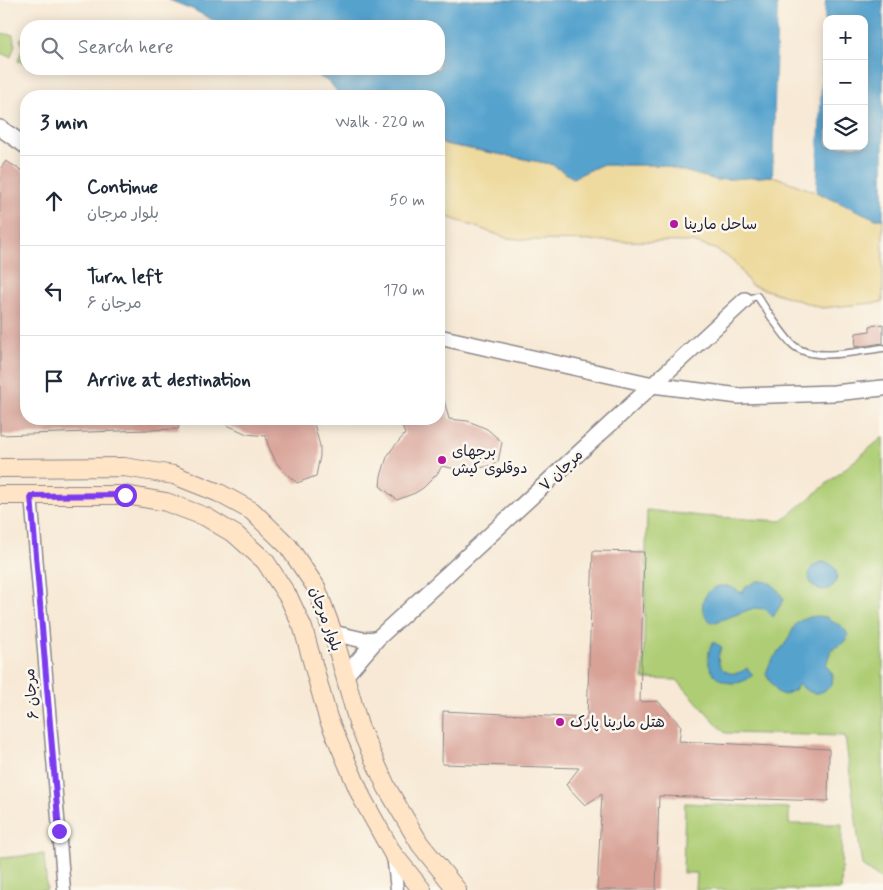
<!DOCTYPE html>
<html lang="en">
<head>
<meta charset="utf-8">
<style>
  body { margin:0; font-family:Mynerve,"Playpen Sans Arabic",sans-serif; background:#f6f6f7; color:#1f2937 }
  .controls { position:absolute; right:15px; top:15px; display:grid; overflow:hidden; border-radius:10px; box-shadow:0 2px 12px #0003 }
  .controls button { width:45px; height:45px; display:grid; place-items:center; padding:0; border:0; border-bottom:1px solid #e0e1e3; background:#fff; color:#1f2937; font:25px sans-serif }
  .stop { position:absolute; width:15px; height:15px; margin:-11px; border:4px solid #7c3aed; border-radius:50%; background:#fff }
  .stop.end { background:#7c3aed; border-color:#fff; box-shadow:0 1px 5px #0008 }
  .list { margin:0; padding:0; list-style:none }
  h2 { display:flex; justify-content:space-between; align-items:center; height:65px; margin:0; padding:0 20px; font-size:21px }
  h2 small { font-size:16px; font-weight:400; color:#747a83 }
  .list li { display:grid; grid-template-columns:32px 1fr auto; gap:15px; align-items:center; box-sizing:border-box; height:90px; padding:0 20px; border-top:1px solid #e0e1e3 }
  .list b { display:block; font-size:19px; white-space:nowrap }
  .list p { margin:0; font-size:16px; white-space:nowrap; color:#747a83 }
  .list em { font-size:16px; font-style:normal; color:#747a83 }
  .icon { flex:none; width:28px; height:28px; fill:none; stroke:currentColor; stroke-width:2; stroke-linecap:round; stroke-linejoin:round }
  .map { position:relative; flex:none; width:883px; height:890px; overflow:hidden }
  .search { position:absolute; background:#fff; box-shadow:0 2px 12px #0003; left:20px; top:20px; width:425px; height:55px; display:flex; align-items:center; gap:12px; box-sizing:border-box; padding:0 18px; border-radius:20px; color:#747a83; font-size:19px }
  .panel { position:absolute; background:#fff; box-shadow:0 2px 12px #0003; left:20px; top:90px; width:425px; height:335px; border-radius:20px }
  .map>svg:first-child { display:block }
  .green { fill:#aecd75; stroke:#687858 }
  .sand { fill:#eeda9e; stroke:#887e6c }
  .water { fill:#54a2cd; stroke:#3b6284; fill-rule:evenodd }
  .pier { fill:#f7e9d5 }
  .building { fill:#d8a297 }
  .lines { fill:none; stroke-linecap:round; stroke-linejoin:round }
  .service-casing { stroke:#8c8688; stroke-width:9 }
  .minor-casing { stroke:#8c8688; stroke-width:15 }
  .tertiary-casing { stroke:#8c8688; stroke-width:18 }
  .secondary-casing { stroke:#8c8688; stroke-width:20 }
  .service { stroke:#fff; stroke-width:6 }
  .minor { stroke:#fff; stroke-width:12 }
  .tertiary { stroke:#fff; stroke-width:15 }
  .secondary { stroke:#ffe4c6; stroke-width:18 }
  .route { stroke:#7c3aed; stroke-width:6 }
  .poi-dot { fill:#b5179e; stroke:#fbf7ec; stroke-width:2 }
  .labels { text-anchor:middle; stroke-width:5; stroke-linejoin:round; paint-order:stroke }
  .poi-label { font-size:15px; fill:#22223b; stroke:#fbf7ec; text-anchor:start }
  .street-label { font-size:15px; fill:#22223b; stroke:#fbf7ec }
</style>
</head>
<body>
<div class="map">
<svg width="883" height="890" viewBox="0 0 883 890">
  <rect width="100%" height="100%" fill="#fbf7ec"/>
  <filter id="ink" filterUnits="userSpaceOnUse"><feTurbulence type="fractalNoise" baseFrequency=".02" numOctaves="2"/><feDisplacementMap in="SourceGraphic" scale="10" xChannelSelector="R" yChannelSelector="G"/><feConvolveMatrix kernelMatrix="1 2 1 2 8 2 1 2 1" color-interpolation-filters="sRGB"/></filter>
  <filter id="wash" filterUnits="userSpaceOnUse"><feTurbulence type="fractalNoise" baseFrequency=".0096" numOctaves="4" result="noise"/><feDisplacementMap in="SourceGraphic" scale="20" xChannelSelector="R" yChannelSelector="G"/><feGaussianBlur stdDeviation="1.12" result="paint"/><feColorMatrix in="noise" values="0 0 0 0 0 0 0 0 0 0 0 0 0 0 0 0 0 1.4 0 .05"/><feComposite in="paint" operator="in"/></filter>
  <g filter="url(#wash)">
    <rect width="100%" height="100%" fill="#f7e9d5"/>
    <g class="green">
      <path d="M0 33 13 35 15 45 11 57 0 53Z"/>
      <path d="M23 37H26V64L18 61 23 47 20 39Z"/>
      <path d="M883 437V881L862 866 845 736 725 733 677 680 643 679 647 510 700 516 782 521Z"/>
      <path d="M685 803 789 808V824H842L841 890H696L697 873H683Z"/>
      <path d="M44 854 47 890H0V858Z"/>
    </g>
    <path class="sand" d="M439 143 551 164 573 177 601 165H662L716 180 773 176 816 192 876 219H883V302L822 308 751 285 733 260 715 249 693 242 531 240 507 238 439 214Z"/>
    <g class="water">
      <path d="M169 0H778L773 176 716 180 662 165H601L573 178 551 164 439 143V96H341L329 82 305 69H439V26H224L192 9Z"/>
      <path d="M825 0H883V219H876L816 192ZM827 19H864V146H827Z"/>
      <circle cx="823" cy="576" r="14"/>
      <path d="M757 581C773 580 777 588 784 600L773 617 765 609 754 608 713 623C693 612 704 583 727 586 732 587 738 591 742 593L746 587Z"/>
      <path d="M816 616 827 617C835 626 843 622 848 636 844 645 838 645 831 650L826 665 833 675 832 685C818 697 812 695 798 684L795 690 784 695 778 693 766 675C769 659 779 653 787 641 791 636 792 628 797 623 803 618 809 617 816 616Z"/>
      <path d="M713 642 722 647C710 666 730 682 747 668L753 675C728 697 696 670 713 642Z"/>
    </g>
    <g class="pier">
      <path d="M778 0H781L775 177 773 176Z"/>
      <path d="M823 0H825L816 192 813 191Z"/>
    </g>
    <g id="blocks">
      <g class="building">
        <path d="M6 161 26 173V419H181L178 429 0 435V169Z"/>
        <path d="M883 324V343L855 347 856 333 870 331V326Z"/>
        <path d="M442 393 449 419 468 421 478 425 487 429 502 442 498 462 489 466 470 470 451 468 442 466 437 474 423 488 415 493 397 500 380 486 381 476 387 457 392 449 405 434 399 419H439V394Z"/>
        <path d="M214 419H311L315 427 320 446V456L316 476 297 483 282 470 276 462 268 445 266 436 247 434Z"/>
        <path d="M593 551 644 552 640 702 658 701 681 726 679 741 829 749 828 801 659 796 656 890H597L602 794 585 805 566 785 579 768 442 764 443 711 587 718Z"/>
      </g>
    </g>
  </g>
  <g filter="url(#ink)">
    <use href="#blocks" fill-opacity="0" stroke="#8c8688" stroke-width="1"/>
    <g class="lines">
      <g class="service-casing">
        <path id="service" d="M745 300 757 296C767 310 780 332 792 344 811 363 858 351 883 348"/>
      </g>
      <g class="minor-casing">
        <g id="minor">
          <path d="M31 495 64 890"/>
          <path d="M393 854 397 890"/>
        </g>
      </g>
      <g class="tertiary-casing">
        <g id="tertiary">
          <path d="M0 128 26 146"/>
          <path d="M439 337 653 385 739 396 834 393 883 388"/>
          <path d="M333 633 363 640 377 639"/>
          <path d="M345 676 377 639 745 300"/>
        </g>
      </g>
      <g class="secondary-casing">
        <g id="secondary">
          <path d="M0 468 124 467 174 475 219 493 252 511 288 546 316 587 333 633 359 726 387 788 420 844 457 890"/>
          <path d="M0 495H125L166 502 206 517 236 535 265 561 289 598 303 628 328 718 362 798 393 854 422 890"/>
        </g>
      </g>
      <use href="#service" class="service"/>
      <use href="#minor" class="minor"/>
      <use href="#tertiary" class="tertiary"/>
      <use href="#secondary" class="secondary"/>
    </g>
  </g>
  <g class="lines" filter="url(#ink)">
    <path class="route" d="M59 831 31 496 125 495"/>
  </g>
  <g class="poi-dot">
    <circle cx="674" cy="224" r="5"/>
    <circle cx="442" cy="460" r="5"/>
    <circle cx="560" cy="722" r="5"/>
  </g>
  <g class="labels">
    <g class="poi-label">
      <text x="684" y="229">ساحل مارینا</text>
      <text x="452" y="456">برجهای<tspan x="452" dy="17">دوقلوی کیش</tspan></text>
      <text x="570" y="727">هتل مارینا پارک</text>
    </g>
    <g class="street-label">
      <text transform="translate(561 470) rotate(-43)" y="5">مرجان ۷</text>
      <text transform="translate(326 619) rotate(70)" y="5">بلوار مرجان</text>
      <text transform="translate(31 694) rotate(-95)" y="5">مرجان ۶</text>
    </g>
  </g>
</svg>
<div class="controls">
<button>+</button>
<button>−</button>
<button><svg class="icon" aria-label="layers" viewBox="0 0 24 24"><path d="M12 4l9 5-9 5-9-5zM3 14l9 5 9-5"/></svg></button>
</div>
<div class="stop" style="left:125px;top:495px"></div>
<div class="stop end" style="left:59px;top:831px"></div>
<div class="search"><svg class="icon" aria-label="search" viewBox="0 0 24 24"><circle cx="10" cy="10" r="6"/><path d="M15 15l6 6"/></svg>Search here</div>
<section class="panel">
<h2>3 min<small>Walk · 220 m</small></h2>
<ul class="list">
<li><svg class="icon" aria-label="ahead" viewBox="0 0 24 24"><path d="M12 20V5M6 11l6-6 6 6"/></svg><div><b>Continue</b><p>بلوار مرجان</p></div><em>50 m</em></li>
<li><svg class="icon" aria-label="left" viewBox="0 0 24 24"><path d="M17 20v-9H6M10 6l-5 5 5 5"/></svg><div><b>Turn left</b><p>مرجان ۶</p></div><em>170 m</em></li>
<li><svg class="icon" aria-label="arrive" viewBox="0 0 24 24"><path d="M6 21V4h12l-3 4 3 4H6"/></svg><div><b>Arrive at destination</b></div></li>
</ul>
</section>
</div>
</body>
</html>
